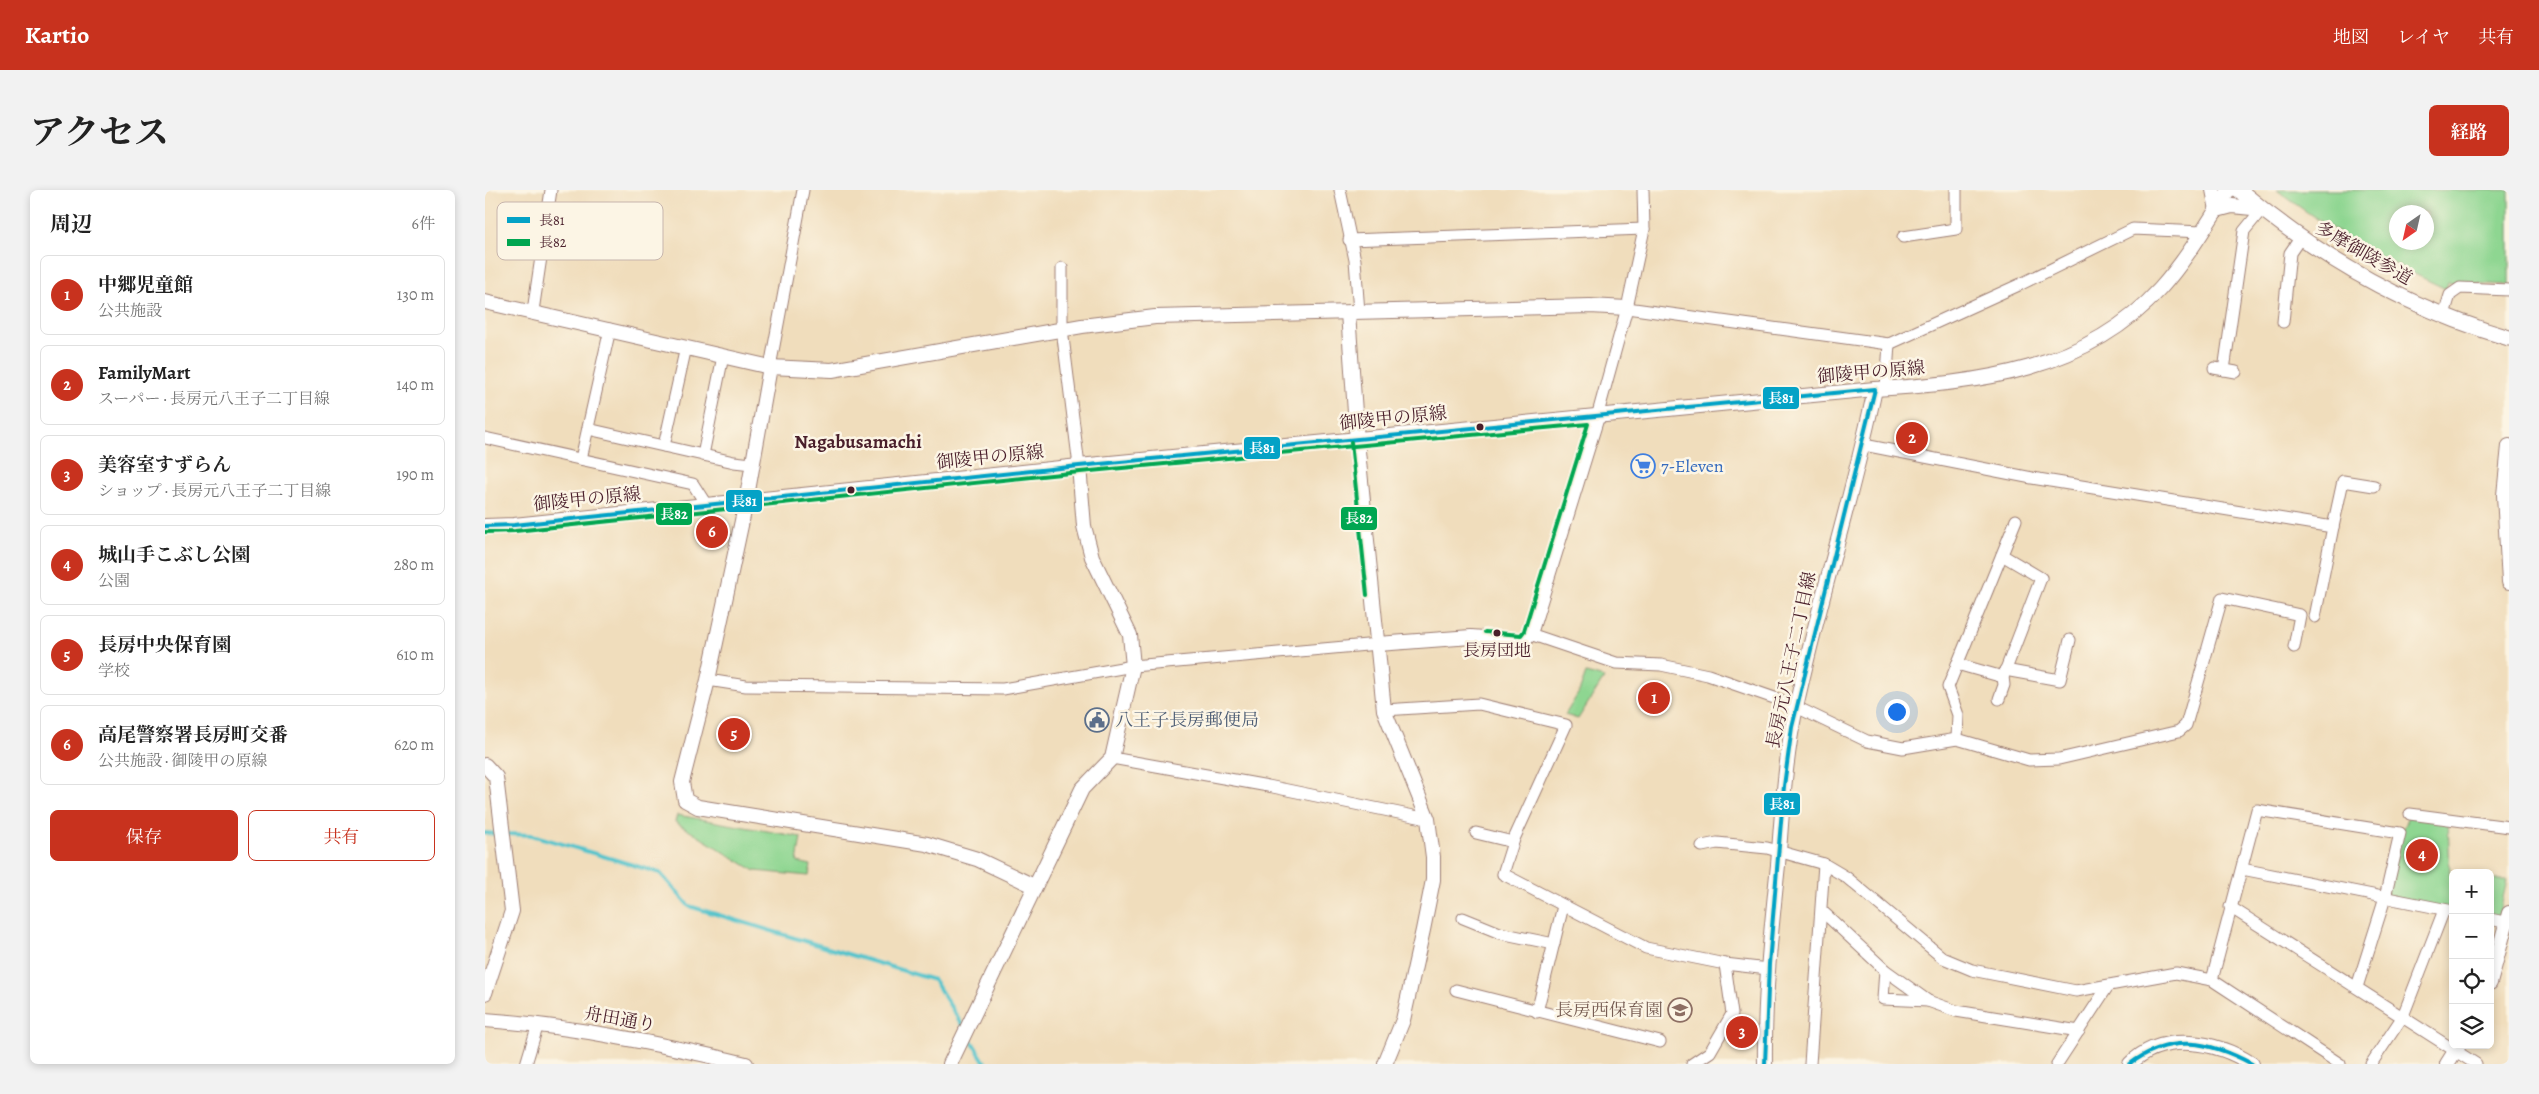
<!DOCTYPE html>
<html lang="ja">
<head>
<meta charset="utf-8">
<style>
  body { margin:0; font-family:Alegreya,"Noto Serif JP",serif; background:#f2f2f2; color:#222 }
  .controls { position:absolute; right:15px; bottom:15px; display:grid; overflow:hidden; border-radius:8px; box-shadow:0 2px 8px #0003 }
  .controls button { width:45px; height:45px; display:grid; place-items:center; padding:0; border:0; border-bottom:1px solid #e0e0e0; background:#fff; color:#222; font:25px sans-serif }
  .compass { position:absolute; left:1904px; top:15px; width:45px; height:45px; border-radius:50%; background:#fff; box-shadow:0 2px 8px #0003; rotate:214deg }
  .you { position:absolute; left:1411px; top:521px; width:18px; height:18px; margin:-12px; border:4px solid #fff; border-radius:50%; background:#1a73e8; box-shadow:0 0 0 8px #1a73e833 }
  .badge { display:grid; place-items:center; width:32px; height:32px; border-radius:50%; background:#c8321e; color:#fff; font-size:16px; font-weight:700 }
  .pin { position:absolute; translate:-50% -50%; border:2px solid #fff; box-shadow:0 1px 5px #0006 }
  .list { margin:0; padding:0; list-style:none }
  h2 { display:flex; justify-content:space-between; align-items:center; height:65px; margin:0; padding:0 20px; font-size:21px }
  h2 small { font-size:16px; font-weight:400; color:#767676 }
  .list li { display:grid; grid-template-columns:32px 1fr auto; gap:15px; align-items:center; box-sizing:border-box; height:80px; margin:0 10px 10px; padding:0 10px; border:1px solid #e0e0e0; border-radius:8px }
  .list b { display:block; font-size:19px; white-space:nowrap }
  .list p { margin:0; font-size:16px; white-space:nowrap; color:#767676 }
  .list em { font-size:16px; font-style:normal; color:#767676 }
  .actions { display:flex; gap:10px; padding:15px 20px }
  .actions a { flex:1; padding:11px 0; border:1px solid #c8321e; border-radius:8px; text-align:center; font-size:18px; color:#c8321e }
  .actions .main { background:#c8321e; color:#fff }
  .icon { flex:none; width:28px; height:28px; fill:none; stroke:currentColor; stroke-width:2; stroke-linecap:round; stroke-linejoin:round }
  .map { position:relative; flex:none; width:2024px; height:874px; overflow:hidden; border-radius:8px }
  header { display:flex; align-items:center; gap:30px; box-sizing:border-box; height:70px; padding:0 25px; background:#c8321e; color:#fff }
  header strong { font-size:24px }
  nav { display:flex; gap:28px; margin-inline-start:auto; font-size:18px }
  .intro { display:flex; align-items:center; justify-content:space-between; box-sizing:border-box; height:120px; padding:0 30px }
  h1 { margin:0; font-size:35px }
  .button { padding:12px 22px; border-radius:8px; background:#c8321e; color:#fff; font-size:18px; font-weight:700 }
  main { display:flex; gap:30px; padding:0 30px }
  aside { flex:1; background:#fff; border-radius:8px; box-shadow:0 2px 8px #0003 }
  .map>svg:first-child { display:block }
  .park { fill:#8ed691; stroke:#6c7a5e; fill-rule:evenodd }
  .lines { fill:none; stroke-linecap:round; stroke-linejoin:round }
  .stream { stroke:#57c4cc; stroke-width:4 }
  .minor-casing { stroke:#9d7e74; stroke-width:13 }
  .tertiary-casing { stroke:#9d7e74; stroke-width:16 }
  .secondary-casing { stroke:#9d7e74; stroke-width:17 }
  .minor { stroke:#fff; stroke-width:11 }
  .tertiary { stroke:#fff; stroke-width:14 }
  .secondary { stroke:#fff; stroke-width:15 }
  .bus-1-casing { stroke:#fcf5e5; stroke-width:8 }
  .bus-2-casing { stroke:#fcf5e5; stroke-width:8 }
  .bus-1 { stroke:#04a2c6; stroke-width:4 }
  .bus-2 { stroke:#00a651; stroke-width:4 }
  .bus-dot { fill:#4a1f2b; stroke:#fcf5e5; stroke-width:2 }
  .labels { text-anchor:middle; stroke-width:5; stroke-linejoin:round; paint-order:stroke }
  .bus-label { font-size:17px; fill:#4a1f2b; stroke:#fcf5e5 }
  .street-label { font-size:18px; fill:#4a1f2b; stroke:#fcf5e5 }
  .shop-label { font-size:18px; fill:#366cbe; stroke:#fcf5e5; text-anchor:start }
  .service-label { font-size:18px; fill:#4e5e75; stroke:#fcf5e5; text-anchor:start }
  .education-label { font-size:18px; fill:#785e54; stroke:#fcf5e5; text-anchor:end }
  .neighbourhood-label { font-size:19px; font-weight:bold; fill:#4a1f2b; stroke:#fcf5e5 }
  .key { fill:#fcf5e5; stroke:#c7b5ad; stroke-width:1 }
  .key-label { font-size:14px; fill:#4a1f2b }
  .line-badge { stroke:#fcf5e5; stroke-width:2 }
  .badge-label { font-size:14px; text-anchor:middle; font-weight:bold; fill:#fff }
</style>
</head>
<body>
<header>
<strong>Kartio</strong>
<nav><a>地図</a><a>レイヤ</a><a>共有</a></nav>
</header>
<div class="intro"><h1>アクセス</h1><a class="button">経路</a></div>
<main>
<aside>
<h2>周辺<small>6件</small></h2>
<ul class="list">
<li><span class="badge">1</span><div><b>中郷児童館</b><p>公共施設</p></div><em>130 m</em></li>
<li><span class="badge">2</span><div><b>FamilyMart</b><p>スーパー · 長房元八王子二丁目線</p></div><em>140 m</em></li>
<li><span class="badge">3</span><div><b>美容室すずらん</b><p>ショップ · 長房元八王子二丁目線</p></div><em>190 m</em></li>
<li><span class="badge">4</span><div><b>城山手こぶし公園</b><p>公園</p></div><em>280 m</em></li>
<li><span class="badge">5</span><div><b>長房中央保育園</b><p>学校</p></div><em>610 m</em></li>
<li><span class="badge">6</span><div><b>高尾警察署長房町交番</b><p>公共施設 · 御陵甲の原線</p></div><em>620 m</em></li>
</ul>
<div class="actions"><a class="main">保存</a><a>共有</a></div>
</aside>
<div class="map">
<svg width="2024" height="874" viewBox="0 0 2024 874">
  <rect width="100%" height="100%" fill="#fcf5e5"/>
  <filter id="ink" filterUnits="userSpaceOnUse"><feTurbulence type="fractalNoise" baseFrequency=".02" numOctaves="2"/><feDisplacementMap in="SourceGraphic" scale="10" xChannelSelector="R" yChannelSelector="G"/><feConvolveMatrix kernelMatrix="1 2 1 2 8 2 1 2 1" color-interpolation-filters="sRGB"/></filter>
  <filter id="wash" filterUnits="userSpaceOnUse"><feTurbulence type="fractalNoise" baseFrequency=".0096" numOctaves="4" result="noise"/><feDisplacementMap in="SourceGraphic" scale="20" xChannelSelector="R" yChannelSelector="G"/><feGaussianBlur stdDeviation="1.12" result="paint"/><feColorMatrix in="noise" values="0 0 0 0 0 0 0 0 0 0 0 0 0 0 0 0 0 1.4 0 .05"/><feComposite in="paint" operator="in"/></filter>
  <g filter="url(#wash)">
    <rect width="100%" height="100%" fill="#f0ddbc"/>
    <g class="park">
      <path d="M1792 0H2024V95L1963 92 1961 99C1901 71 1844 41 1792 0ZM1912 22H1942V52H1912Z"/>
      <path d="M1101 483 1119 488 1093 529 1080 525 1094 502Z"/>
      <path d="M1925 624 1963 629 1965 686 1968 687V721L1900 708 1915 643Z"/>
      <path d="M192 625 316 647 312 672 326 675 324 686 270 681 190 632Z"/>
      <path d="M2005 690H2022L2013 730 2005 729Z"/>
    </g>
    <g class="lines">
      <g class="stream">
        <path d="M0 643 14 644"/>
        <path d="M21 644 47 645 175 683 204 716 449 790 479 838"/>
        <path d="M482 844 501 874"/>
      </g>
    </g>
  </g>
  <g filter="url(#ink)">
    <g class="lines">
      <g class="minor-casing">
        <g id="minor">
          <path d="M855 0 870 70 874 122"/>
          <path d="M1418 47 1471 39V0"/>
          <path d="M864 50 1159 39"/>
          <path d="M577 78V139L594 276"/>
          <path d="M1142 118 1404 154 1536 94 1648 39 1717 42"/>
          <path d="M48 121 66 0"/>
          <path d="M1959 125 1965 105 1975 98 2024 100"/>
          <path d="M1798 132 1805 63 1816 47"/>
          <path d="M285 177 318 0"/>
          <path d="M1729 178 1751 182"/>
          <path d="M1739 180 1759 41 1777 19"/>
          <path d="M1401 198 1404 154"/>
          <path d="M1112 227 1142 118 1159 39 1158 0"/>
          <path d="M103 239 249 272 267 274"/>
          <path d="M0 248 208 294 222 316"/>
          <path d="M1379 255 1547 288 1848 337 1858 291 1889 296"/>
          <path d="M179 256 201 157"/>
          <path d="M218 265 238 166"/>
          <path d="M96 269 125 139"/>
          <path d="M1830 427 1848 337"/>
          <path d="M1045 444 1131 473 1176 475 1223 485 1301 512 1382 551 1418 558 1472 549 1544 570 1574 569 1694 541 1701 535 1737 408 1815 425 1809 457"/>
          <path d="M1472 474 1518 487 1556 388 1517 365"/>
          <path d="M1520 480 1575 490 1585 450"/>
          <path d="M223 490 261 496 518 499 648 476 893 454"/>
          <path d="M1514 509 1519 495 1518 487"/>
          <path d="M899 520 994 514 1081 535 1029 649 1018 684 1161 758 1240 774 1283 779"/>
          <path d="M1472 549 1473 525 1463 497 1531 330"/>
          <path d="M627 568 783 596 943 629"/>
          <path d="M1925 624 2024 637"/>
          <path d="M991 643 1028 652"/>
          <path d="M1217 656 1232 653 1282 658 1339 674 1361 687 1458 768 1487 780 1591 801 1691 783 1727 790 1855 874"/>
          <path d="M1757 679 1968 721"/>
          <path d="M1745 717 1991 874"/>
          <path d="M1337 721 1400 780 1443 811 1471 821 1594 841"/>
          <path d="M978 728 1015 743 1069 754"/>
          <path d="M2005 729 2024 733"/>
          <path d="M1400 780 1398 809 1443 811"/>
          <path d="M1727 790 1772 620 1915 643 1900 708 1872 797"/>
          <path d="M971 800 1175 852"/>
          <path d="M1052 822 1078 716"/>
          <path d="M41 874 53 834"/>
          <path d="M1207 874 1225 862 1247 824 1240 774"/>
          <path d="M1325 874 1339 674"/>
          <path d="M1572 874 1623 796"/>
          <path d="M1886 874 1918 826 1959 720"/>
        </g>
      </g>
      <g class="tertiary-casing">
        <g id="tertiary">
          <path d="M1728 0 1732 20 1747 16 1777 19"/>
          <path d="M0 112 285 177 347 180 597 136 670 127 1105 116 1142 118"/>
          <path d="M863 123 872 251 899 520 943 629 948 667V690L938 740 918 830 900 874"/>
          <path d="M285 177 261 312 223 490 197 592 200 610 213 617 442 654 492 669 549 696"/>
          <path d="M2024 256 2019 305 2024 392"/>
          <path d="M0 336 29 335 594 276 1390 199C1493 193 1601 181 1675 99 1702 69 1722 34 1744 0"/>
          <path d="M893 454 986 447 1039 451 1045 444 1112 227"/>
          <path d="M0 575 11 587 27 721 0 803"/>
          <path d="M2005 793 2024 723"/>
          <path d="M0 830C88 836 175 854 261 874"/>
          <path d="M465 874 597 599 627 568 648 476 645 445 607 367 599 336 594 276"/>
          <path d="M1280 874C1279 807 1286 741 1293 675 1297 622 1300 569 1311 517 1334 410 1368 306 1390 199"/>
          <path d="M1645 874C1678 841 1731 851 1767 874"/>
          <path d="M1962 874 1974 855"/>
        </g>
      </g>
      <g class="secondary-casing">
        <path id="secondary" d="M1754 0C1833 67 1925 119 2024 148"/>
      </g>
      <use href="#minor" class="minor"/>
      <use href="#tertiary" class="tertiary"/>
      <use href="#secondary" class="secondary"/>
      <g class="bus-1-casing">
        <g id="bus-1">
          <path d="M0 336 29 335 594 276 1390 199 1307 537 1299 596 1284 774 1280 874"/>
          <path d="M1645 874C1685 843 1725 851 1767 874"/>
        </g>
      </g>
      <g class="bus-2-casing">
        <g id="bus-2">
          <path d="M866 252 882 405"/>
          <path d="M0 342 30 341 595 282 1103 234 1039 441 1036 445 1000 442"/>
        </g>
      </g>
      <use href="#bus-1" class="bus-1"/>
      <use href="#bus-2" class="bus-2"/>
    </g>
  </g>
  <defs>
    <g id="supermarket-ring" transform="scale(1.25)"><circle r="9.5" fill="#fcf5e5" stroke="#3f7fe0" stroke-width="1.5"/><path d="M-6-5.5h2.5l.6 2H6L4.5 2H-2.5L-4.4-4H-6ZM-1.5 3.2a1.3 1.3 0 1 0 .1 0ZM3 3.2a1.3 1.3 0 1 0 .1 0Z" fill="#3f7fe0"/></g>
    <g id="civic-ring" transform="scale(1.25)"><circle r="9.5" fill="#fcf5e5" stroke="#5c6f8a" stroke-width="1.5"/><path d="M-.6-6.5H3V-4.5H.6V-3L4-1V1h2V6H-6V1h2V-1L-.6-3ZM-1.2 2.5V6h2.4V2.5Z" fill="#5c6f8a"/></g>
    <g id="school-ring" transform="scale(1.25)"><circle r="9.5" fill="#fcf5e5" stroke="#8d6e63" stroke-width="1.5"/><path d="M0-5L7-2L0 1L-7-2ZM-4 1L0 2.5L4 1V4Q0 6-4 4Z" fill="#8d6e63"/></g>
  </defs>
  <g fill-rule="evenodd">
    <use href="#supermarket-ring" x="1158" y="276"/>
    <use href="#civic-ring" x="612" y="530"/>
    <use href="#school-ring" x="1195" y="820"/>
  </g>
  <g class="bus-dot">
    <circle cx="995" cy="237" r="4.5"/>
    <circle cx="366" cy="300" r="4.5"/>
    <circle cx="1012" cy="443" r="4.5"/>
  </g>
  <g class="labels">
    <g class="bus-label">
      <text x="1012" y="466">長房団地</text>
    </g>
    <g class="street-label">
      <text transform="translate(1879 63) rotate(30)" y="6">多摩御陵参道</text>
      <text transform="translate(1386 182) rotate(-5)" y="6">御陵甲の原線</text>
      <text transform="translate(908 228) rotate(-6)" y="6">御陵甲の原線</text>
      <text transform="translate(505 267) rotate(-6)" y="6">御陵甲の原線</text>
      <text transform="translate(102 309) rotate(-6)" y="6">御陵甲の原線</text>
      <text transform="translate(1306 470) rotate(-78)" y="6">長房元八王子二丁目線</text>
      <text transform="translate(135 829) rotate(10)" y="6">舟田通り</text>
    </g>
    <g class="shop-label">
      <text x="1176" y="282">7-Eleven</text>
    </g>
    <g class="service-label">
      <text x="630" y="536">八王子長房郵便局</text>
    </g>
    <g class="education-label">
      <text x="1178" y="826">長房西保育園</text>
    </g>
    <g class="neighbourhood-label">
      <text x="373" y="258">Nagabusamachi</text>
    </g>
  </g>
  <rect x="12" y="12" width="166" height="58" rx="8" class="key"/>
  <rect x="22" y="27" width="23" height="6" fill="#04a2c6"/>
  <rect x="22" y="49" width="23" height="7" fill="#00a651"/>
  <g class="key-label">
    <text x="54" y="35">長81</text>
    <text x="54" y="57">長82</text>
  </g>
  <g class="line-badge">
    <rect x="1277" y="196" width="38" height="24" rx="5" fill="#04a2c6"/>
    <rect x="758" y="246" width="38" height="24" rx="5" fill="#04a2c6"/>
    <rect x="240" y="299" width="38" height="24" rx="5" fill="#04a2c6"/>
    <rect x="170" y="312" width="38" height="24" rx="5" fill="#00a651"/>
    <rect x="855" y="316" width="38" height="25" rx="5" fill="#00a651"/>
    <rect x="1278" y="602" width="38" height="24" rx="5" fill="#04a2c6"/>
  </g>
  <g class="badge-label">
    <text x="1296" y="213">長81</text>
    <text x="777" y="263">長81</text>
    <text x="259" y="316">長81</text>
    <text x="189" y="329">長82</text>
    <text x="874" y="333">長82</text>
    <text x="1297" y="619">長81</text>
  </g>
</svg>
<div class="controls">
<button>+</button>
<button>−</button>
<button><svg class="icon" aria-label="locate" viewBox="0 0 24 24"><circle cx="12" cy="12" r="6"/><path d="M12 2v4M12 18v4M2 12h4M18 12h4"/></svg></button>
<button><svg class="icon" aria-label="layers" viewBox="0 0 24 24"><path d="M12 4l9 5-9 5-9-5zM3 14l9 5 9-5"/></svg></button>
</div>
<svg class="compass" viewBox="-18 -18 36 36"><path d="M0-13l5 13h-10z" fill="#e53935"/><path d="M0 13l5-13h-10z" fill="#767676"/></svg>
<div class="you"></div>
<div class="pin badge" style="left:1169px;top:508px">1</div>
<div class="pin badge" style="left:1427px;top:248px">2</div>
<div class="pin badge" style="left:1257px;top:842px">3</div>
<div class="pin badge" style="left:1937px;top:665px">4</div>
<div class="pin badge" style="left:249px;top:544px">5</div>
<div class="pin badge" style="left:227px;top:342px">6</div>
</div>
</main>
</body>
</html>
